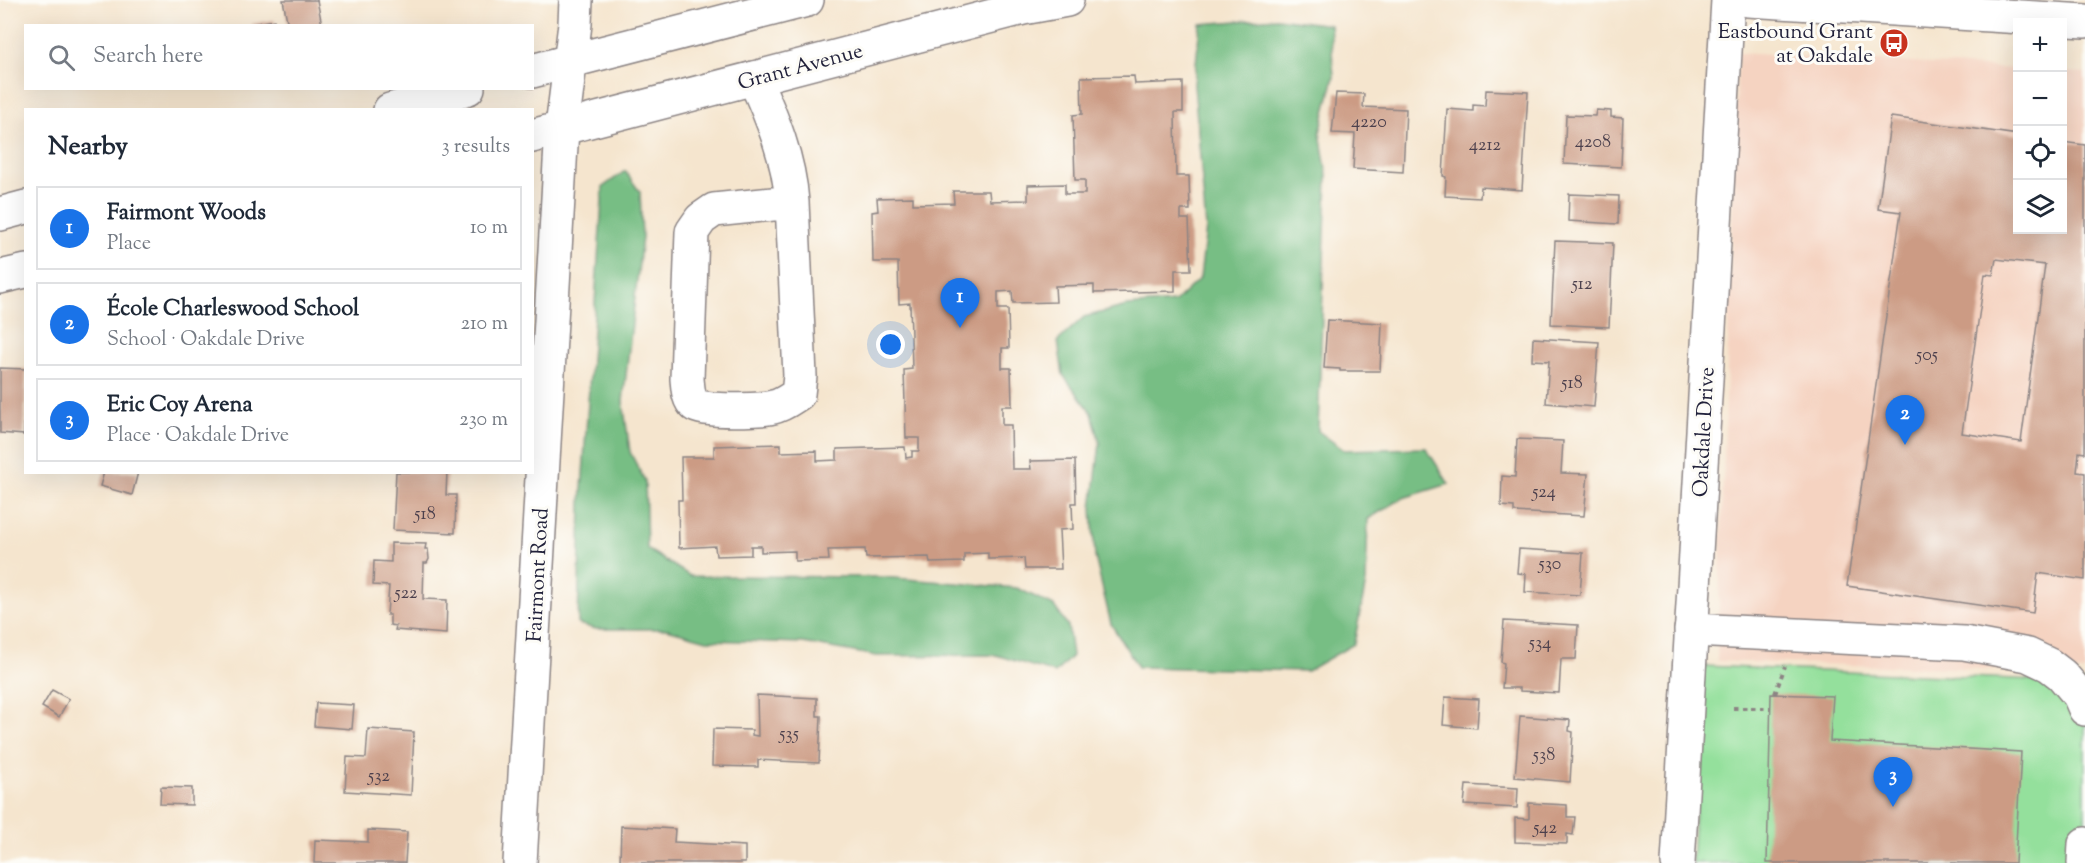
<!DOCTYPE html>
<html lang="en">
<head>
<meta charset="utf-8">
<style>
  body { margin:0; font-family:"Sorts Mill Goudy",serif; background:#f2f2f3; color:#1f2937 }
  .controls { position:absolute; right:18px; top:18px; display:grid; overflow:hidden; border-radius:0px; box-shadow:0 6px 24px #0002 }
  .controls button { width:54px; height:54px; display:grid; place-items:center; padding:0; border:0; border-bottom:2px solid #e0e1e3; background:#fff; color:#1f2937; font:30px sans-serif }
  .you { position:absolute; left:891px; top:345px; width:21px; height:21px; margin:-15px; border:4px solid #fff; border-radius:50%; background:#1a73e8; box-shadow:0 0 0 9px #1a73e833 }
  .badge { display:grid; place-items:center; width:39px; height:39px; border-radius:50%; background:#1a73e8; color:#fff; font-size:20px; font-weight:700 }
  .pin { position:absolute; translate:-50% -50px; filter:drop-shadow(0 2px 3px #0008) }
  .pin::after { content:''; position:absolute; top:32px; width:21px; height:18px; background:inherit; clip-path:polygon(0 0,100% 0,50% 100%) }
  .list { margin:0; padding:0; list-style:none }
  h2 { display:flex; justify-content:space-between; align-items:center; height:78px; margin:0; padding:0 24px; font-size:26px }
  h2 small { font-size:20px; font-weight:400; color:#747a83 }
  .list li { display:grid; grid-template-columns:39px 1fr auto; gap:18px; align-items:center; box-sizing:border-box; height:84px; margin:0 12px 12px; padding:0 12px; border:2px solid #e0e1e3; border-radius:0px }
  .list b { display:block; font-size:22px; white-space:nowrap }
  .list p { margin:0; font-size:20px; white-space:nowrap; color:#747a83 }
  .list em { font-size:20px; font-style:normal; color:#747a83 }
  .icon { flex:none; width:33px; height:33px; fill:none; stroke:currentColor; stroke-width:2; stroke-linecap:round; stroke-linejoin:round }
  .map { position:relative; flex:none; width:2085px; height:863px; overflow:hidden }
  .search { position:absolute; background:#fff; box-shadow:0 6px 24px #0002; left:24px; top:24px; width:510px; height:66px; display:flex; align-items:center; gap:15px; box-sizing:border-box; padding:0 21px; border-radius:0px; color:#747a83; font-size:22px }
  .panel { position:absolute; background:#fff; box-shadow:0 6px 24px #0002; left:24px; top:108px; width:510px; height:366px; border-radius:0px }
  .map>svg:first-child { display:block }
  .built { fill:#f5d3c1 }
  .green { fill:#94e09c; stroke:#5b816c; stroke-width:1.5 }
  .forest { fill:#77be84; stroke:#4c7060; stroke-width:1.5 }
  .building { fill:#cc9b84; fill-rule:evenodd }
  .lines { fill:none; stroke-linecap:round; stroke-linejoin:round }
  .minor-casing { stroke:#8c8484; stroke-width:36 }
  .major-casing { stroke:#8c8484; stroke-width:36 }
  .path { stroke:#8c8484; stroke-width:4; stroke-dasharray:4.5 4.5; stroke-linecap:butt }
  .minor { stroke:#fff; stroke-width:33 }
  .major { stroke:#fff; stroke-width:33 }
  .labels { text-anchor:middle; stroke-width:6; stroke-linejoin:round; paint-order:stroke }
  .number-label { font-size:18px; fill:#4c404d }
  .poi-label { font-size:21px; fill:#22223b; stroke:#fdfcf7; text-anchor:end }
  .street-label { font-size:21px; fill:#22223b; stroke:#fdfcf7 }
</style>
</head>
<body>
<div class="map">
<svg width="2085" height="863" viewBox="0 0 2085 863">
  <rect width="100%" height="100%" fill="#fdfcf7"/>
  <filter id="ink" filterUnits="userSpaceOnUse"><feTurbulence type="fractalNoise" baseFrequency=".0167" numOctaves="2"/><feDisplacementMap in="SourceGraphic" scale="12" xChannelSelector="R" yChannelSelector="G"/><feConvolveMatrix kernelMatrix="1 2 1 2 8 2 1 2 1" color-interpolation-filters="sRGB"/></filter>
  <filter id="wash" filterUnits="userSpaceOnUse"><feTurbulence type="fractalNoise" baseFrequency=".008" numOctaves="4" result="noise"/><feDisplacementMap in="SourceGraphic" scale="24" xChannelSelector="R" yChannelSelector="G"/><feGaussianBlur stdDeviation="1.35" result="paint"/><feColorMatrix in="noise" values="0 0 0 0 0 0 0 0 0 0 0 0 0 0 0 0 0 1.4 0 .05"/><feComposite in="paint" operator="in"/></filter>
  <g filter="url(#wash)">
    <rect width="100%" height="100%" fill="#f5e5ce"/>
    <path class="built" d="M1738 53 2017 69 2018 230H2062L2063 72 2085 73V672L1717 661Z"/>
    <path class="green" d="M1703 666 2085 682V863H1692Z"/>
    <g class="forest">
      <path d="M1277 18 1330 25 1334 77 1320 132 1327 176 1318 431 1344 450 1426 448 1449 484 1403 498 1368 519 1366 582 1354 644 1307 671 1138 667 1111 624 1095 557 1092 508 1100 443 1092 413 1063 375 1058 341 1084 317 1127 306 1175 302 1200 278 1206 228 1194 84 1200 24Z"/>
      <path d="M625 171 640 192 642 237 623 401 630 452 645 481 647 549 690 576 882 577 1017 588 1054 606 1068 626 1072 656 1055 673 996 655 877 656 803 643 707 640 667 629H596L578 624 581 503 603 187Z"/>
    </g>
    <g id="blocks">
      <g class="building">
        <path d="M283 0H317L322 25 288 26Z"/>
        <path d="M274 20 275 26H252L251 24Z"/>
        <path d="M1134 76 1135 84 1183 82V112H1175L1176 176H1189L1190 210H1181V219H1189L1191 270H1175V291L1094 293V285L1055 286 1056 302 1013 303 1012 291 998 292V309H1008L1009 348H1002V368H1011L1012 406H1002V425H1011L1012 469H1031L1030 461 1075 460 1076 503H1072L1073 529 1059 530 1061 569H1025L1024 558 988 559V553L964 554V562L930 563 929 557 866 558 865 549 828 550 829 560 795 561V551L761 552V546H751V555L716 556 715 546 679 548 678 500H682L681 457H714V446L781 444V452L817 451V461L837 460V449L905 447 906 458 912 457V451H919V438H906L904 370 912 369 910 303 899 304 898 262H873L872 212 878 211 877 198 913 197V204L954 203 953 191H989L990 201 1028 200V185L1065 184V194H1085V180H1075L1073 115 1082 114 1081 77Z"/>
        <path d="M1486 90 1528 92 1522 190 1481 187 1480 198 1445 196 1446 177 1443 176 1447 109 1473 111V105L1485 106Z"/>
        <path d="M1336 93 1364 94 1363 107 1406 109 1403 172 1353 169 1355 134 1332 133Z"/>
        <path d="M1596 110 1611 111V117L1623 118 1621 167 1564 164 1566 115 1595 116Z"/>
        <path d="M1891 117 2018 135V230H2062V142L2085 145V453L2079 452 2077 472 2085 473V580L2038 573 2033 613 1847 586 1901 212 1878 209ZM1996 259 2045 265 2021 442 1962 433 1985 274 1993 275Z"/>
        <path d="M1569 194 1619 196 1618 224 1568 221Z"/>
        <path d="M1555 241 1613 243 1609 327 1551 324Z"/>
        <path d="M1327 320 1382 323 1380 371H1340V369L1324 368Z"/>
        <path d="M1533 338 1599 342 1594 407 1546 403 1549 361 1532 360Z"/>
        <path d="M0 368 26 369 24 435 0 433Z"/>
        <path d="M1517 439 1563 441 1561 473 1588 474 1584 516 1514 512V507L1501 506 1502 476 1515 477Z"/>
        <path d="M104 472H138L132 495 100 486Z"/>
        <path d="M396 472H447L446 495H456L455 533 393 530Z"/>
        <path d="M391 543 426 544 425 549H428L429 559 427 563H424L423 599 447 600 446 634 395 630 396 626 390 625V615H387L389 586 373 585 374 561 391 562Z"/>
        <path d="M1519 549 1583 553 1580 595 1525 592 1526 574 1517 573Z"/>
        <path d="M1504 621 1578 625 1576 659H1561L1559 693 1520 691V688H1502L1504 663 1501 662Z"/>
        <path d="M52 690 69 699 59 717 42 707Z"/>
        <path d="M1771 694 1833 696 1830 741 2021 752 2015 863H1767Z"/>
        <path d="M757 695 817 698V716H821L819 763 758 760V767L712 766 713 729 752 730V735L758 736Z"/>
        <path d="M1445 697 1479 699 1477 728 1443 725Z"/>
        <path d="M316 703 354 705 352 729 314 726Z"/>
        <path d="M1520 716 1570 720 1569 731 1573 732 1570 782 1515 777Z"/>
        <path d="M368 729 414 732 411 795 345 791 347 757 366 758Z"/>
        <path d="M1466 785 1518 788 1517 808 1464 805Z"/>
        <path d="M161 787 192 788V805L160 804Z"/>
        <path d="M1529 803 1567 805V817H1575L1573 835 1567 834V844L1515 842V818L1529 819Z"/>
        <path d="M621 826 675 829 674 842 745 846V863H620Z"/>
        <path d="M368 830 407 832 405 863H314L315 840 368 842Z"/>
      </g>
    </g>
  </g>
  <g filter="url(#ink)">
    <use href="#blocks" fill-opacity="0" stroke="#8c8484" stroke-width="1.5"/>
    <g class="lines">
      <g class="minor-casing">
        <g id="minor">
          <path d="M754 78C772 117 789 159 792 202L800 376 798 394C790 399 783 405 773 407 761 410 704 412 695 405 688 399 688 388 687 379L692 232 701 219 714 210 792 202"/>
          <path d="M1691 630 1964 643 2028 655 2049 665 2062 675 2079 695 2085 709"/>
          <path d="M520 863 562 128 575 24 576 0"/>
          <path d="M1678 863 1728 0"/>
          <path d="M2084 863 2085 844"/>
        </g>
      </g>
      <g class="major-casing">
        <g id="major">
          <path d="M1748 0 2085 21"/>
          <path d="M532 71 807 0"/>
          <path d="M390 110 468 88"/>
          <path d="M532 136 1023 8 1067 0"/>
          <path d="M0 214 26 207"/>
          <path d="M0 277 26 271"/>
        </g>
      </g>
      <g class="path">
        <path d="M1775 694 1785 666"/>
        <path d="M1733 708H1770"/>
      </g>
      <use href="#minor" class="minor"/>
      <use href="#major" class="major"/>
    </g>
  </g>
  <defs>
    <g id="bus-disc" transform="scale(1.5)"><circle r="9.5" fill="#c8321e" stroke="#fdfcf7"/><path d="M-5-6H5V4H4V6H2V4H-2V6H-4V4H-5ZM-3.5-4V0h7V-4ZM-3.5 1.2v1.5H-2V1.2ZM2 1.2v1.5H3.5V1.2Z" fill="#fff"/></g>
  </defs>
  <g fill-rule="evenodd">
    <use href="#bus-disc" x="1894" y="43"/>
  </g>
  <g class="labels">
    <g class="number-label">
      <text x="1369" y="127">4220</text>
      <text x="1593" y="147">4208</text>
      <text x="1485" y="150">4212</text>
      <text x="1582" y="289">512</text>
      <text x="1927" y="360">505</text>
      <text x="1572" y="388">518</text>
      <text x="1544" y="497">524</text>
      <text x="425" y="519">518</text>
      <text x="1550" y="569">530</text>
      <text x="406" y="598">522</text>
      <text x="1540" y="648">534</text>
      <text x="789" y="739">535</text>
      <text x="1544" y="760">538</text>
      <text x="379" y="781">532</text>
      <text x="1545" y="833">542</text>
    </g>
    <g class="poi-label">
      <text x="1873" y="38">Eastbound Grant<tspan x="1873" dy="24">at Oakdale</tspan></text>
    </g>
    <g class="street-label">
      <text transform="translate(800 66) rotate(-15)" y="7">Grant Avenue</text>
      <text transform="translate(1703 432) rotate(-87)" y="7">Oakdale Drive</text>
      <text transform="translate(537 575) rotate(-87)" y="7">Fairmont Road</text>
    </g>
  </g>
</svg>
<div class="controls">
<button>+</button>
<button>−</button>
<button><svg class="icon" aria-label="locate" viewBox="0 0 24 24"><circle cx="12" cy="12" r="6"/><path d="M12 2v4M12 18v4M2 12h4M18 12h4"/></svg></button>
<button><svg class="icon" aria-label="layers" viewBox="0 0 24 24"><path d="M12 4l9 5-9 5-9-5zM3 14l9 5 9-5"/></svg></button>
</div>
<div class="you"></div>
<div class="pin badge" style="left:960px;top:328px">1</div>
<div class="pin badge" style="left:1905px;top:445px">2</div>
<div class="pin badge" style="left:1893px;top:807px">3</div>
<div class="search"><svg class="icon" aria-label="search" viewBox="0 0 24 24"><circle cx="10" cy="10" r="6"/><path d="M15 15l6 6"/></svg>Search here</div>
<section class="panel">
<h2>Nearby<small>3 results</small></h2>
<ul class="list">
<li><span class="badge">1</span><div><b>Fairmont Woods</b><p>Place</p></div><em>10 m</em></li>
<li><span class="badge">2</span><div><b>École Charleswood School</b><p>School · Oakdale Drive</p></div><em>210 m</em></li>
<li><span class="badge">3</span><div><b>Eric Coy Arena</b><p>Place · Oakdale Drive</p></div><em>230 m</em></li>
</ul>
</section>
</div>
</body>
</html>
